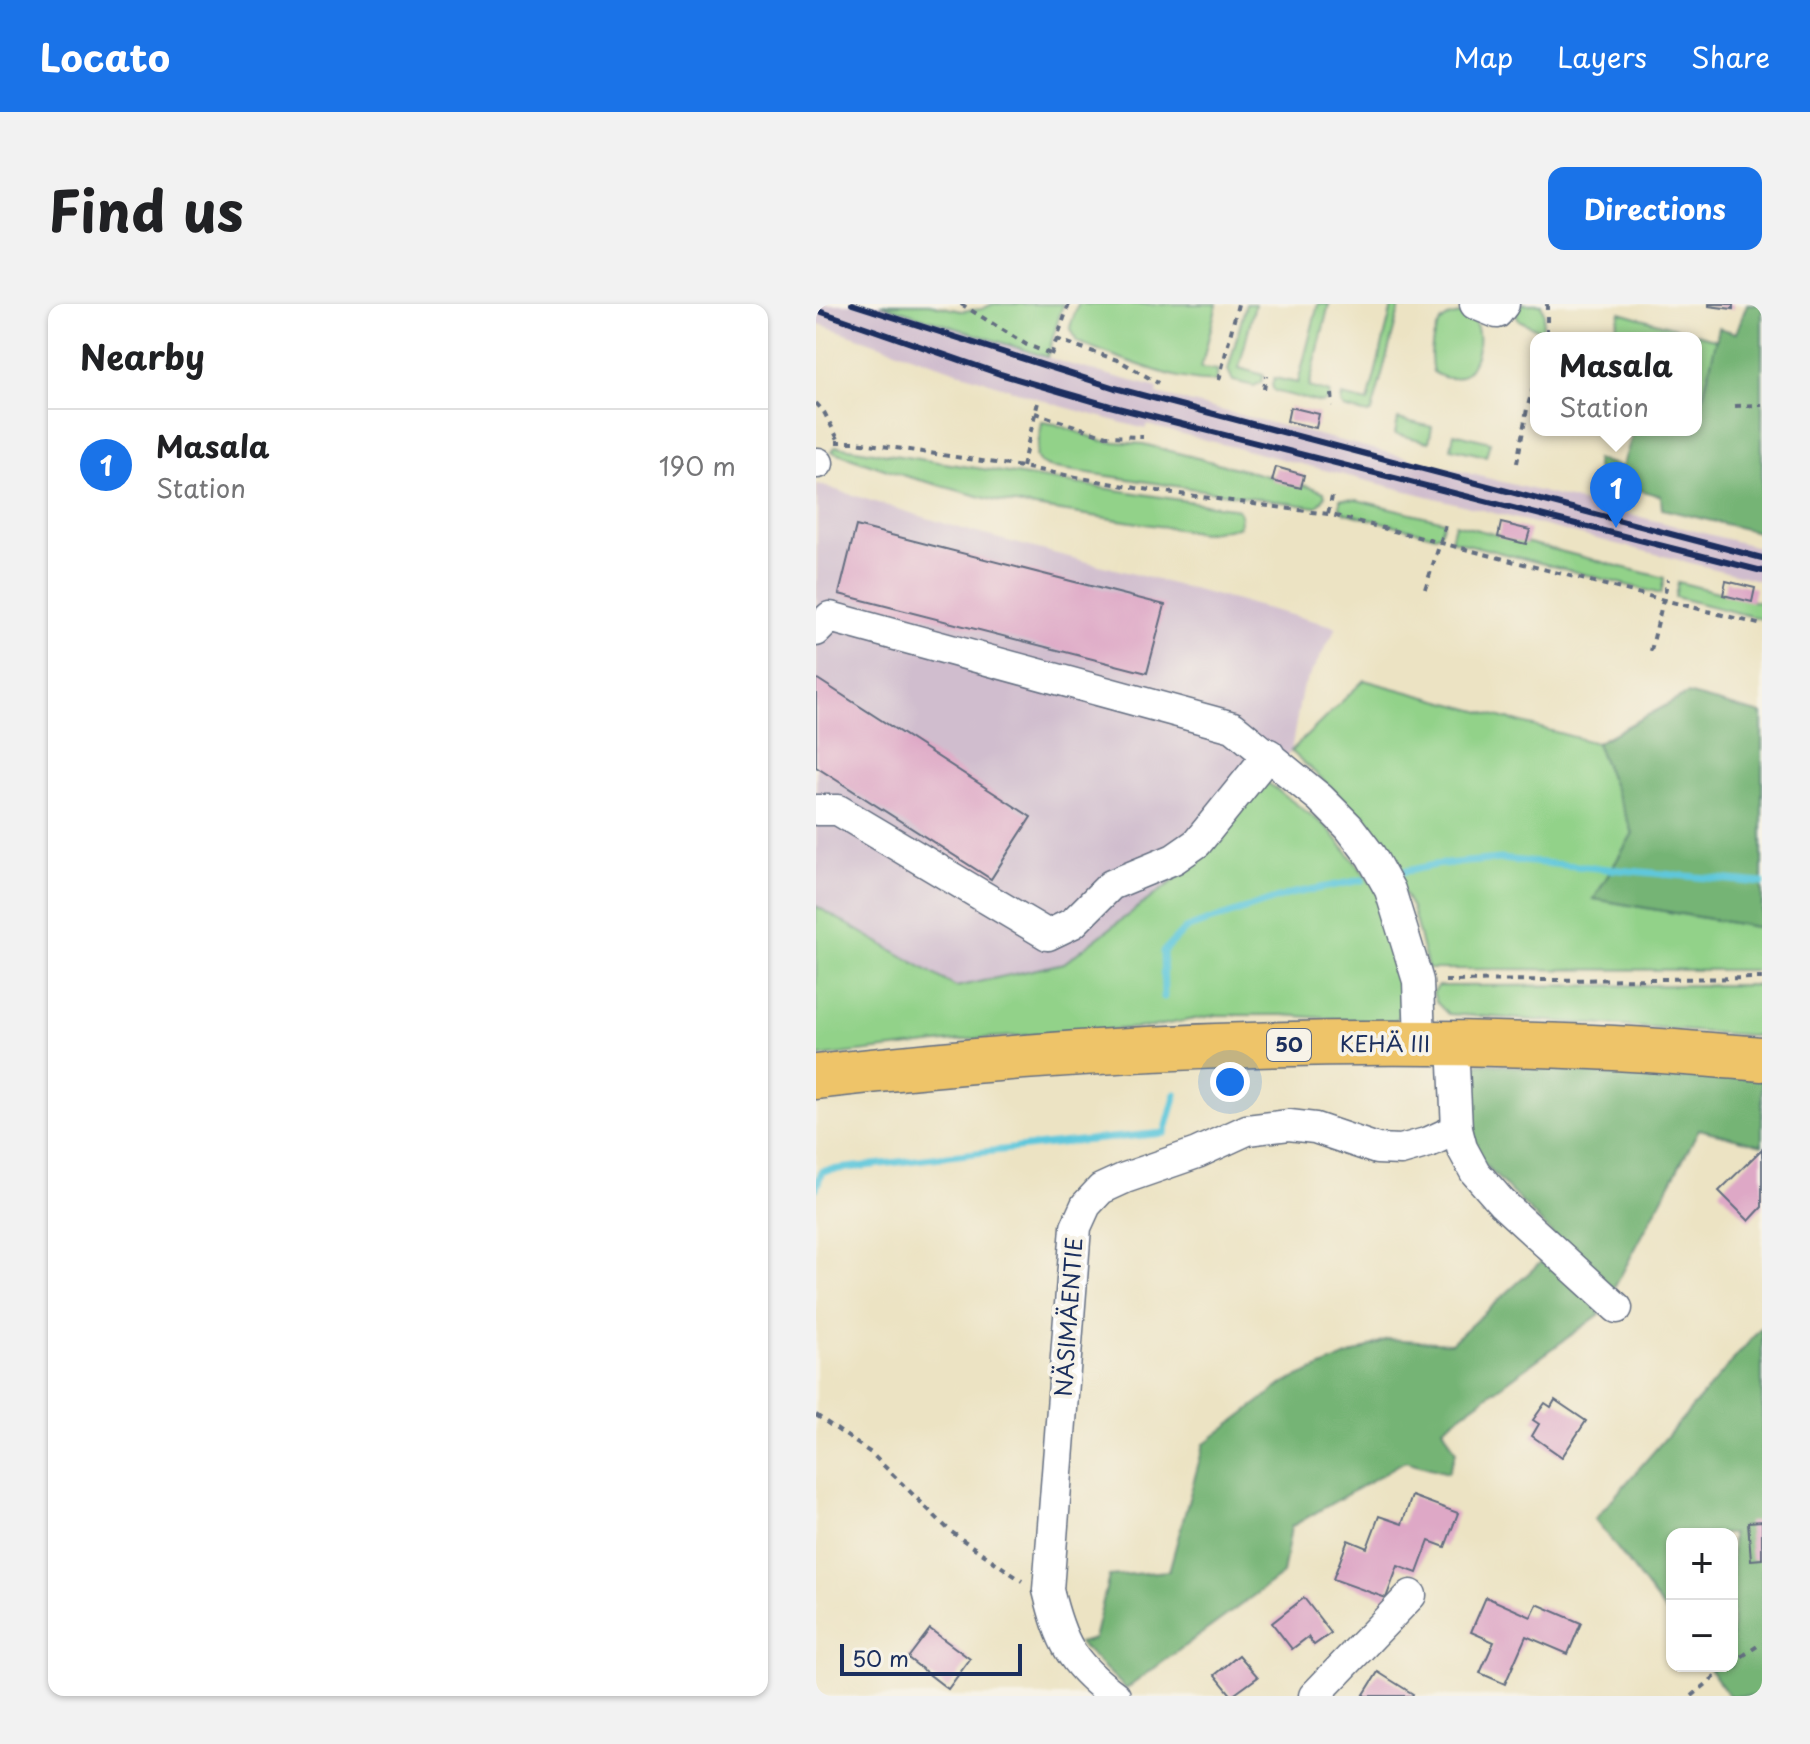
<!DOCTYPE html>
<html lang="en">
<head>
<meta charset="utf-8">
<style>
  body { margin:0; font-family:"Playpen Sans",sans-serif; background:#f2f2f2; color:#202124 }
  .controls { position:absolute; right:24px; bottom:24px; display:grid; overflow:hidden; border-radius:16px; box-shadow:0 2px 6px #0004 }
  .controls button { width:72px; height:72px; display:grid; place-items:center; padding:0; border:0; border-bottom:2px solid #e0e0e0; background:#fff; color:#202124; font:40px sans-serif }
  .scale { position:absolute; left:24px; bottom:20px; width:182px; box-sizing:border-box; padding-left:8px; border:4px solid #1b2f5e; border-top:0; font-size:22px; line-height:28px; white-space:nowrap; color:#1b2f5e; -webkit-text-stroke:6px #f7f3e8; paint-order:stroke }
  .you { position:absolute; left:414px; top:778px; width:28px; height:28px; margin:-20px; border:6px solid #fff; border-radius:50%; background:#1a73e8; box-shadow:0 0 0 12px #1a73e833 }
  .badge { display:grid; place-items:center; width:52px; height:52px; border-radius:50%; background:#1a73e8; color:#fff; font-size:26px; font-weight:700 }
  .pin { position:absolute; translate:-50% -66px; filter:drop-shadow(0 2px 4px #0008) }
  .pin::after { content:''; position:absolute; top:42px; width:28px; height:24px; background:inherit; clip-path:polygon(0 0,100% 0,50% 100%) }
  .popup { position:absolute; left:714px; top:28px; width:172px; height:104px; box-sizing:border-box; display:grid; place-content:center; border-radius:16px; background:#fff; filter:drop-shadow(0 2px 6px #0005); font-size:26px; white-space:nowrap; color:#757577 }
  .popup b { font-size:30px; color:#202124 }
  .popup::after { content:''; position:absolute; left:50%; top:100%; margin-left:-16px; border:16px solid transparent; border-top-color:#fff }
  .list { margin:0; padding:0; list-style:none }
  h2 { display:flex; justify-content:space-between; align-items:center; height:104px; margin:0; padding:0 32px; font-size:34px }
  h2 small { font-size:26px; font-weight:400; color:#757577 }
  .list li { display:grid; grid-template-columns:52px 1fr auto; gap:24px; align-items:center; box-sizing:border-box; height:112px; padding:0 32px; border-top:2px solid #e0e0e0 }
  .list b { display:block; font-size:30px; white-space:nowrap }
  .list p { margin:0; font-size:26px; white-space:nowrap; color:#757577 }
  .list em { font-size:26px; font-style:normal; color:#757577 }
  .map { position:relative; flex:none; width:946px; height:1392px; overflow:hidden; border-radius:16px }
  header { display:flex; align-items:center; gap:48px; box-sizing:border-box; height:112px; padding:0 40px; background:#1a73e8; color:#fff }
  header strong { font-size:38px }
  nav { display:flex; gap:44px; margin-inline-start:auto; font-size:28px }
  .intro { display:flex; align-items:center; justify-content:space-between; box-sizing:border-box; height:192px; padding:0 48px }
  h1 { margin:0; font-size:56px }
  .button { padding:20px 36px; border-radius:16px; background:#1a73e8; color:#fff; font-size:28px; font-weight:700 }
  main { display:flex; gap:48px; padding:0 48px }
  aside { flex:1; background:#fff; border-radius:16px; box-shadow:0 2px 6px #0004 }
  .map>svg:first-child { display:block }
  .industrial { fill:#d0bdce }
  .green { fill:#92d289; stroke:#568074; stroke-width:2 }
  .forest { fill:#75b475; stroke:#48726a; stroke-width:2 }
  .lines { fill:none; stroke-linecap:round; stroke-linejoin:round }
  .stream { stroke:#5fc7db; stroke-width:7 }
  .building { fill:#dea8c6 }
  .minor-casing { stroke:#646e81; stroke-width:33 }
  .highway-casing { stroke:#646e81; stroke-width:47 }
  .path { stroke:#646e81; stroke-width:4; stroke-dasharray:6 6; stroke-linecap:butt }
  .minor { stroke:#fff; stroke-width:30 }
  .highway { stroke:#eec469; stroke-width:44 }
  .rail { stroke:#1b2f5e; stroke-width:6 }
  .labels { text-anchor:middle; stroke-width:8; stroke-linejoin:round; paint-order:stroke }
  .shield { fill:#f7f3e8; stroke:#5d6a87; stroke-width:2 }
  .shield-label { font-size:20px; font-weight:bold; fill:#1b2f5e }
  .street-label { font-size:22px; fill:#1b2f5e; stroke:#f7f3e8 }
</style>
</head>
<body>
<header>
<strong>Locato</strong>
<nav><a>Map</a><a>Layers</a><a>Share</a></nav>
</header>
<div class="intro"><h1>Find us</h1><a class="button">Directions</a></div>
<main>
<aside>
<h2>Nearby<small></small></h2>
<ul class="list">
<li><span class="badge">1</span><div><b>Masala</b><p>Station</p></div><em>190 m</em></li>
</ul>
</aside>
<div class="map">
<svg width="946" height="1392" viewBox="0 0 946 1392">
  <rect width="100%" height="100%" fill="#f7f3e8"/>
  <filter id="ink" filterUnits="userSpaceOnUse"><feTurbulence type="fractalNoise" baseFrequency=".0125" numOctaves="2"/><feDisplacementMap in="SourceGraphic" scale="16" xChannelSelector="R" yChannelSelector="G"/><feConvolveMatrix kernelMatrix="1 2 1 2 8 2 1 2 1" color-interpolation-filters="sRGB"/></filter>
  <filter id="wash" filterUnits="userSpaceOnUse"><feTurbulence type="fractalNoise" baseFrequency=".006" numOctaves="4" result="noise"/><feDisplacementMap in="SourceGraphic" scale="32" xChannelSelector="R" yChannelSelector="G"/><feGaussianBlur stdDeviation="1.8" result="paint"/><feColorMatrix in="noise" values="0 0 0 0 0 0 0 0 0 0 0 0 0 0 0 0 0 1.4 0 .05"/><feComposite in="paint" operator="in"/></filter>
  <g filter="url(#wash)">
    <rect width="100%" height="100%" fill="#ece3c3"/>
    <g class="industrial">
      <path d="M0 0H65L252 60 342 84 341 90 946 244V277L331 121 329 125 241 101 0 19Z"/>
      <path d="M1 180 153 227 521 323 486 385 475 447 380 560 248 659 141 683 0 602Z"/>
    </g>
    <g class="green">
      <path d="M65 0H113L145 7 166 5 177 0H247L231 53Z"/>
      <path d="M262 0H401L385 64 402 66 400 77C364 81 296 50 261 38L254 23Z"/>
      <path d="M430 0H439L423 64 447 71 445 78 438 82 417 77 412 66Z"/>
      <path d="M502 0H513L493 83 514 89 512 97 505 99 458 87 456 81 458 74 482 79Z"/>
      <path d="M567 0H595L590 4 584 2 556 108 552 110 528 104 525 100 526 92 552 98 576 3Z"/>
      <path d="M705 0H725L728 10 726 28 703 16 700 10Z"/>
      <path d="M804 8 901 36 887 91 880 90V34H797Z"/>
      <path d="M645 10C649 12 654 14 657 17 671 32 658 94 617 68 613 52 615 21 632 13 636 11 641 11 645 10Z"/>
      <path d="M582 115 616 123 613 138 579 130Z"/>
      <path d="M226 118 239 120 287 137 327 140 498 184 508 188 509 192 504 200 499 203 232 163 224 159 220 152Z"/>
      <path d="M638 129 674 138 670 152 635 144Z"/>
      <path d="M20 142 421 205 425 210 423 223 387 229 180 197 86 171 16 147Z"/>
      <path d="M524 195 541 196 628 217 624 229 620 232 530 209 524 204Z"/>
      <path d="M639 220 848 274 845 290 635 236Z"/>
      <path d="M862 278 946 299V315L859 293Z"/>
      <path d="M548 376 780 439 817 529 778 595 946 624V666L612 665 596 604 542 508 475 447Z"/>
      <path d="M449 477 511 523 565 591 586 654 589 706 578 717 564 718 467 711H400L335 723 156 735 0 753V602L140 683 248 659 380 560Z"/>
      <path d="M946 681V732L632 710 621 699 617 689 622 682Z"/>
    </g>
    <g class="forest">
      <path d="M931 0H946V229L846 205 845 192 782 174 779 155 806 163 818 126H880V106L884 107 903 24 920 29Z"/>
      <path d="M871 390 946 410V624L778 595 817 529 780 439Z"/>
      <path d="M664 759 841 775 910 771 946 775V841L883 825 795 990 667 859 653 829 651 773Z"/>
      <path d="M725 958 760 978 784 1010 627 1124 640 1148 632 1169 589 1157 475 1223 467 1270 310 1385 263 1339 278 1335 293 1272 353 1267 388 1140 468 1079 571 1035 635 1039Z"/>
      <path d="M946 1023V1392H913L891 1362H916V1230H856V1316L779 1215Z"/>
    </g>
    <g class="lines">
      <g class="stream">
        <path d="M586 568 618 561 684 555 946 579"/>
        <path d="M348 693 347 648 369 625 474 590 546 576"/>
        <path d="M0 884 6 867 253 838 349 829 360 790"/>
      </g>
    </g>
    <g id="blocks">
      <g class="building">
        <path d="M893 0H917V5L893 2Z"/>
        <path d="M474 103 503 110 500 124 471 117Z"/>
        <path d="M460 163 488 171 485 184 456 177Z"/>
        <path d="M685 219 714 226 710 240 682 233Z"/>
        <path d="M40 222 349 301 331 369 23 290Z"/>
        <path d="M910 277 939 284 936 298 907 291Z"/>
        <path d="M0 374 215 513 175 575 0 463Z"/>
        <path d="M946 845V903L933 917 903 887Z"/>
        <path d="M739 1096 770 1117 746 1153 716 1132 723 1120 717 1116 729 1099 735 1103Z"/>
        <path d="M596 1192 642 1209 629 1243 613 1237 601 1269 582 1262 570 1294 517 1275 532 1236 551 1244 563 1212 586 1220Z"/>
        <path d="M946 1217V1255L935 1256 932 1218Z"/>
        <path d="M670 1293 715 1313 721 1300 765 1319 752 1350 710 1332 689 1380 664 1369 678 1338 655 1328Z"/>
        <path d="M488 1294 515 1329 498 1341 492 1333 476 1345 456 1319Z"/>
        <path d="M114 1325 154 1355 132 1385 92 1354Z"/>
        <path d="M423 1351 442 1373 416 1392 399 1371Z"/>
        <path d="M562 1368 597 1390 596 1392H547Z"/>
      </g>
    </g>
  </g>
  <g filter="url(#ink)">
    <use href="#blocks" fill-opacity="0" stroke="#646e81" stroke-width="2"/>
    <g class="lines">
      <g class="minor-casing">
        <g id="minor">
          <path d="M659 0 681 9 688 0"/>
          <path d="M0 159H2"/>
          <path d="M0 327 14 313 417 423 504 494 533 523 555 552 574 586 602 677 604 739"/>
          <path d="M0 506H22L232 631 257 619 295 581 358 555 381 539 453 450"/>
          <path d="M637 740 641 825 646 844 659 868 686 899 801 1004"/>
          <path d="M299 1392C255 1359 245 1339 232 1286L260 923 270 901 285 885 309 874 381 849 431 826 473 821 499 824 561 845 585 846 613 838 641 825"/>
          <path d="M498 1392 595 1291"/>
        </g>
      </g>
      <g class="highway-casing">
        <path id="highway" d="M0 773C257 743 518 732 776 743 833 745 890 751 946 755"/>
      </g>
      <g class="path">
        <path d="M145 0 211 41 235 50"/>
        <path d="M731 0V34"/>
        <path d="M240 35 304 57 342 79"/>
        <path d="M235 51 253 0"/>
        <path d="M403 76 422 0"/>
        <path d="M448 85 450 72"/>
        <path d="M516 90 517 102"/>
        <path d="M0 99 8 108 23 137"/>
        <path d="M919 102 946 101"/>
        <path d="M219 109 290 132 327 133"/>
        <path d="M20 138H40L206 163 320 184 512 210 946 321"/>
        <path d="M701 159 711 105 720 74"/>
        <path d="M206 163 223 94"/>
        <path d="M512 210 516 193"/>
        <path d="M609 285 631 218"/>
        <path d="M835 347 852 275"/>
        <path d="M629 677 946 674"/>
        <path d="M0 1111 55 1149 134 1227 206 1277"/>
        <path d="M916 1359 946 1339"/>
        <path d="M876 1392 912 1362"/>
      </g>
      <use href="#minor" class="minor"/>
      <use href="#highway" class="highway"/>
      <g class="rail">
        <path d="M36 0 299 84 946 254"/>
        <path d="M0 6 184 70 294 102 946 267"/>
      </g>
    </g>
  </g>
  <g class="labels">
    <rect class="shield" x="451" y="725" width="44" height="32" rx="6"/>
    <g class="shield-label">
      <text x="473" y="748">50</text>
    </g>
    <g class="street-label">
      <text x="569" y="748">KEHÄ III</text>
      <text transform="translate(253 1013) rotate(-86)" y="8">NÄSIMÄENTIE</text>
    </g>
  </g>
</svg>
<div class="controls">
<button>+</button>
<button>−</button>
</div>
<div class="scale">50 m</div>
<div class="you"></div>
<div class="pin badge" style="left:800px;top:224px">1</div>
<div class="popup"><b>Masala</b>Station</div>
</div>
</main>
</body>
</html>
